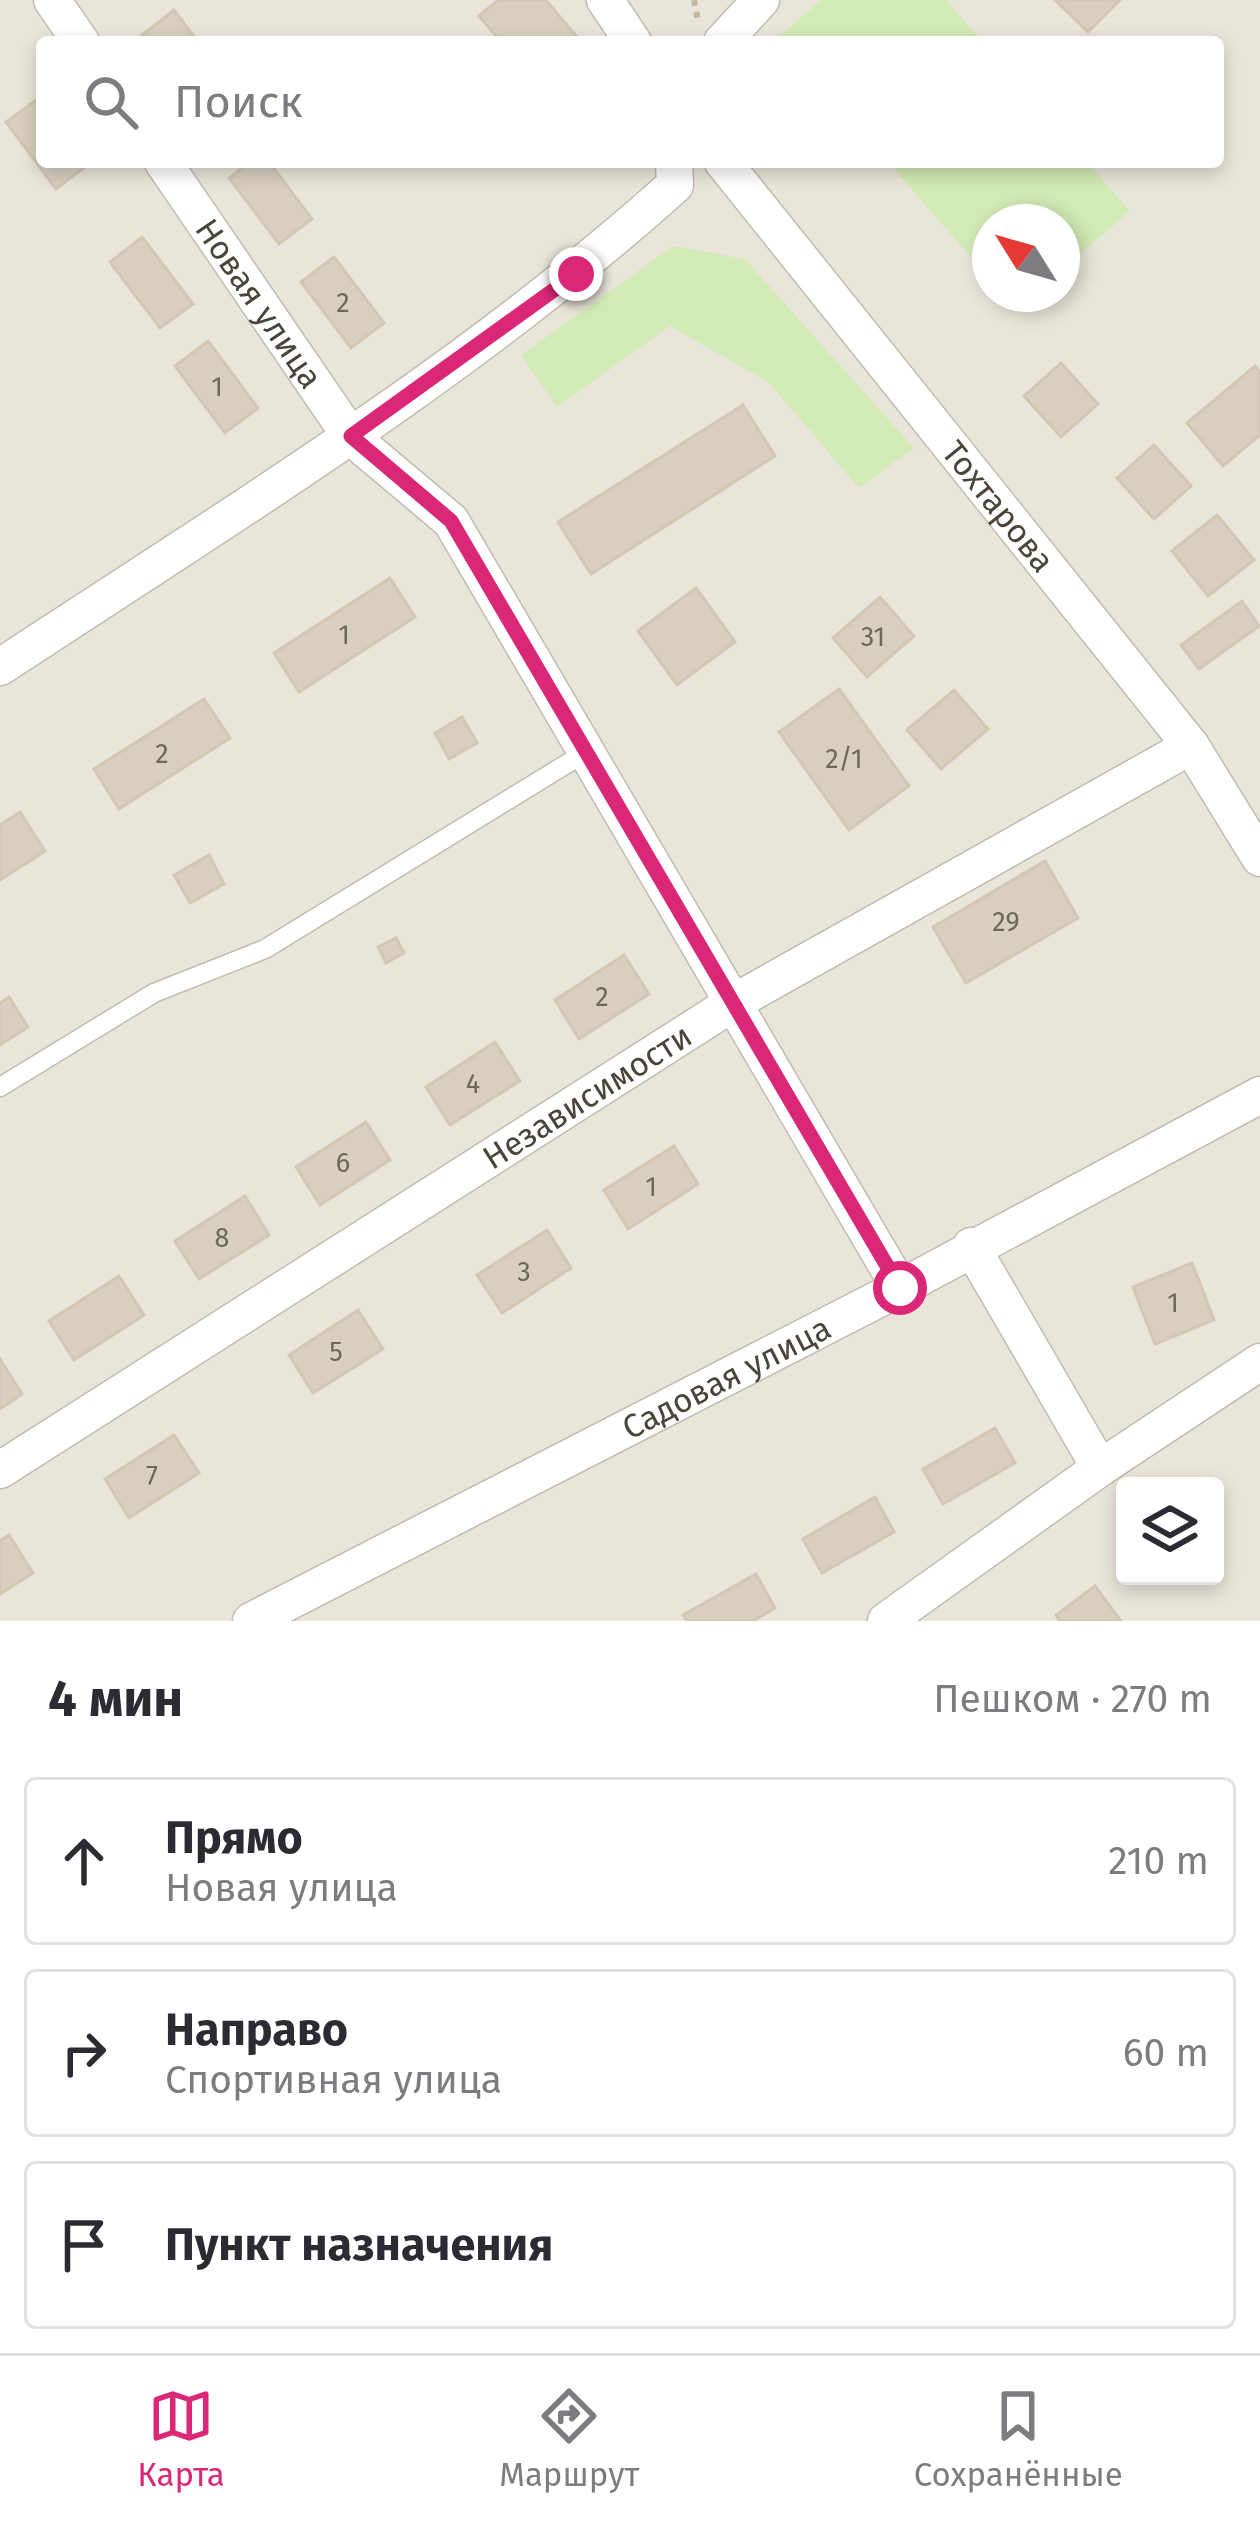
<!DOCTYPE html>
<html lang="ru">
<head>
<meta charset="utf-8">
<style>
  body { margin:0; font-family:"Fira Sans",sans-serif; background:#f7f7f7; color:#2b2b33 }
  .controls { position:absolute; right:36px; bottom:36px; display:grid; overflow:hidden; border-radius:12px; box-shadow:0 6px 18px #0003 }
  .controls button { width:108px; height:108px; display:grid; place-items:center; padding:0; border:0; border-bottom:3px solid #e1e1e2; background:#fff; color:#2b2b33; font:60px sans-serif }
  .compass { position:absolute; left:972px; top:204px; width:108px; height:108px; border-radius:50%; background:#fff; box-shadow:0 6px 18px #0003; rotate:307deg }
  .stop { position:absolute; width:36px; height:36px; margin:-27px; border:9px solid #db2777; border-radius:50%; background:#fff }
  .stop.end { background:#db2777; border-color:#fff; box-shadow:0 3px 12px #0008 }
  .list { margin:0; padding:0; list-style:none }
  h2 { display:flex; justify-content:space-between; align-items:center; height:156px; margin:0; padding:0 48px; font-size:51px }
  h2 small { font-size:39px; font-weight:400; color:#7c7c81 }
  .list li { display:grid; grid-template-columns:78px 1fr auto; gap:36px; align-items:center; box-sizing:border-box; height:168px; margin:0 24px 24px; padding:0 24px; border:3px solid #e1e1e2; border-radius:12px }
  .list b { display:block; font-size:45px; white-space:nowrap }
  .list p { margin:0; font-size:39px; white-space:nowrap; color:#7c7c81 }
  .list em { font-size:39px; font-style:normal; color:#7c7c81 }
  .icon { flex:none; width:66px; height:66px; fill:none; stroke:currentColor; stroke-width:2; stroke-linecap:round; stroke-linejoin:round }
  .map { position:relative; flex:none; width:1260px; height:1621px; overflow:hidden }
  .search { position:absolute; background:#fff; box-shadow:0 6px 18px #0003; left:36px; right:36px; top:36px; height:132px; display:flex; align-items:center; gap:30px; box-sizing:border-box; padding:0 42px; border-radius:12px; color:#7c7c81; font-size:45px }
  .sheet { height:732px; background:#fff }
  nav { display:flex; justify-content:space-around; align-items:center; box-sizing:border-box; height:168px; border-top:3px solid #e1e1e2; background:#fff; font-size:33px; color:#7c7c81 }
  nav a { display:grid; justify-items:center; gap:6px }
  nav .on { color:#db2777 }
  .map>svg:first-child { display:block }
  .residential { fill:#eae5da; fill-rule:evenodd }
  .green { fill:#d2eab5 }
  .building { fill:#d8cfc1; stroke:#d3c7b4; stroke-width:3 }
  .lines { fill:none; stroke-linecap:round; stroke-linejoin:round }
  .lane-casing { stroke:#c2bbae; stroke-width:21 }
  .street-casing { stroke:#c2bbae; stroke-width:39 }
  .path { stroke:#c4b79f; stroke-width:6; stroke-dasharray:6 6; stroke-linecap:butt }
  .lane { stroke:#fff; stroke-width:18 }
  .street { stroke:#fff; stroke-width:36 }
  .route { stroke:#db2777; stroke-width:15 }
  .labels { text-anchor:middle; stroke-width:12; stroke-linejoin:round; paint-order:stroke }
  .number-label { font-size:27px; fill:#6e675b }
  .street-label { font-size:33px; fill:#4b4439; stroke:#fff }
</style>
</head>
<body>
<div class="map">
<svg width="1260" height="1621" viewBox="0 0 1260 1621">
  <rect width="100%" height="100%" fill="#f6f3ec"/>
  <path class="residential" d="M0 0H1260V1621H0ZM42 42H1218V162H42ZM990 222H1062V294H990ZM1125 1486H1215V1576H1125Z"/>
  <g class="green">
    <path d="M821 0H946L983 42H783L779 37Z"/>
    <path d="M888 162H1087L1130 211 1062 270V222H990V279Z"/>
    <path d="M673 246 745 259 914 448 859 488 768 382 670 326 557 407 521 355Z"/>
  </g>
  <g class="building">
    <path d="M498 0H546L581 42H501L479 16Z"/>
    <path d="M1055 0H1120L1088 32Z"/>
    <path d="M174 10 198 42H147L142 35Z"/>
    <path d="M39 98 42 162 89 164 56 189 6 122Z"/>
    <path d="M250 162H269L312 219 279 244 229 178Z"/>
    <path d="M142 237 193 304 160 328 110 262Z"/>
    <path d="M334 257 384 323 351 348 301 282Z"/>
    <path d="M208 341 258 408 225 433 175 366Z"/>
    <path d="M1061 363 1098 404 1061 437 1024 396Z"/>
    <path d="M1255 366 1260 372V435L1223 466 1187 423Z"/>
    <path d="M743 405 775 456 591 574 558 522Z"/>
    <path d="M1154 445 1191 486 1154 519 1117 478Z"/>
    <path d="M1217 515 1254 560 1208 596 1172 551Z"/>
    <path d="M390 578 415 617 299 692 274 653Z"/>
    <path d="M696 588 735 642 677 685 638 631Z"/>
    <path d="M880 597 914 636 867 677 833 638Z"/>
    <path d="M1242 601 1259 626 1199 669 1181 645Z"/>
    <path d="M839 689 909 786 849 830 779 732Z"/>
    <path d="M954 690 988 729 941 769 907 730Z"/>
    <path d="M204 699 230 738 119 809 94 769Z"/>
    <path d="M462 717 477 743 449 759 435 733Z"/>
    <path d="M20 812 45 851 0 880V825Z"/>
    <path d="M209 855 224 884 190 903 174 875Z"/>
    <path d="M1045 861 1078 918 966 983 933 927Z"/>
    <path d="M396 938 404 953 386 963 378 947Z"/>
    <path d="M624 955 649 994 579 1039 555 1000Z"/>
    <path d="M9 997 28 1027 0 1045V1003Z"/>
    <path d="M495 1042 520 1081 450 1125 426 1087Z"/>
    <path d="M366 1122 390 1160 320 1205 296 1167Z"/>
    <path d="M674 1146 698 1184 628 1229 604 1190Z"/>
    <path d="M245 1196 269 1235 199 1279 175 1241Z"/>
    <path d="M547 1230 571 1268 502 1313 477 1275Z"/>
    <path d="M1192 1263 1214 1320 1155 1344 1133 1287Z"/>
    <path d="M119 1276 144 1315 74 1360 49 1321Z"/>
    <path d="M358 1310 383 1349 313 1393 289 1355Z"/>
    <path d="M0 1359 22 1394 0 1409Z"/>
    <path d="M995 1428 1015 1463 943 1504 923 1469Z"/>
    <path d="M174 1435 199 1473 129 1518 105 1479Z"/>
    <path d="M875 1497 894 1532 822 1573 803 1539Z"/>
    <path d="M9 1535 33 1573 0 1594V1541Z"/>
    <path d="M756 1574 775 1608 753 1621H687L683 1615Z"/>
    <path d="M1095 1586 1121 1621H1060L1056 1615Z"/>
  </g>
  <g class="lines">
    <g class="lane-casing">
      <path id="lane" d="M0 1087 154 993 265 949 586 752"/>
    </g>
    <g class="street-casing">
      <g id="street">
        <path d="M52 0 81 42"/>
        <path d="M605 0 633 42"/>
        <path d="M722 42 761 0"/>
        <path id="s1" d="M163 162 351 437 451 521 900 1288"/>
        <path id="s2" d="M723 162 1191 746 1260 858"/>
        <path d="M0 667C231 515 469 370 675 185L674 162"/>
        <path d="M971 1246 1100 1468"/>
        <path id="s3" d="M0 1470 733 1003 1191 746"/>
        <path id="s4" d="M251 1621 900 1288 1260 1095"/>
        <path d="M886 1621 1100 1468 1260 1362"/>
      </g>
    </g>
    <path class="path" d="M694 0 698 21"/>
    <use href="#lane" class="lane"/>
    <use href="#street" class="street"/>
  </g>
  <g class="lines">
    <path class="route" d="M576 274 351 436 451 521 900 1288"/>
  </g>
  <g class="labels">
    <g class="number-label">
      <text x="343" y="312">2</text>
      <text x="217" y="396">1</text>
      <text x="344" y="644">1</text>
      <text x="873" y="646">31</text>
      <text x="162" y="763">2</text>
      <text x="844" y="768">2/1</text>
      <text x="1006" y="931">29</text>
      <text x="602" y="1006">2</text>
      <text x="473" y="1093">4</text>
      <text x="343" y="1172">6</text>
      <text x="651" y="1196">1</text>
      <text x="222" y="1247">8</text>
      <text x="524" y="1281">3</text>
      <text x="1173" y="1312">1</text>
      <text x="336" y="1361">5</text>
      <text x="152" y="1485">7</text>
    </g>
    <g class="street-label">
      <text dy="12" stroke="none"><textPath href="#s1" startOffset="171">Новая улица</textPath></text>
      <text dy="12" stroke="none"><textPath href="#s2" startOffset="441">Тохтарова</textPath></text>
      <text dy="12" stroke="none"><textPath href="#s3" startOffset="696">Независимости</textPath></text>
      <text dy="12" stroke="none"><textPath href="#s4" startOffset="534">Садовая улица</textPath></text>
    </g>
  </g>
</svg>
<div class="controls">
<button><svg class="icon" aria-label="layers" viewBox="0 0 24 24"><path d="M12 4l9 5-9 5-9-5zM3 14l9 5 9-5"/></svg></button>
</div>
<svg class="compass" viewBox="-18 -18 36 36"><path d="M0-13l5 13h-10z" fill="#e53935"/><path d="M0 13l5-13h-10z" fill="#7c7c81"/></svg>
<div class="stop" style="left:900px;top:1288px"></div>
<div class="stop end" style="left:576px;top:274px"></div>
<div class="search"><svg class="icon" aria-label="search" viewBox="0 0 24 24"><circle cx="10" cy="10" r="6"/><path d="M15 15l6 6"/></svg>Поиск</div>
</div>
<section class="sheet">
<h2>4 мин<small>Пешком · 270 m</small></h2>
<ul class="list">
<li><svg class="icon" aria-label="ahead" viewBox="0 0 24 24"><path d="M12 20V5M6 11l6-6 6 6"/></svg><div><b>Прямо</b><p>Новая улица</p></div><em>210 m</em></li>
<li><svg class="icon" aria-label="right" viewBox="0 0 24 24"><path d="M7 20v-9h11M14 6l5 5-5 5"/></svg><div><b>Направо</b><p>Спортивная улица</p></div><em>60 m</em></li>
<li><svg class="icon" aria-label="arrive" viewBox="0 0 24 24"><path d="M6 21V4h12l-3 4 3 4H6"/></svg><div><b>Пункт назначения</b></div></li>
</ul>
</section>
<nav>
<a class="on"><svg class="icon" aria-label="map" viewBox="0 0 24 24"><path d="M3 6l6-2 6 2 6-2v14l-6 2-6-2-6 2zM9 4v14M15 6v14"/></svg>Карта</a>
<a><svg class="icon" aria-label="directions" viewBox="0 0 24 24"><path d="M12 3l9 9-9 9-9-9zM9 14v-3h6M13 9l2 2-2 2"/></svg>Маршрут</a>
<a><svg class="icon" aria-label="saved" viewBox="0 0 24 24"><path d="M7 4h10v16l-5-4-5 4z"/></svg>Сохранённые</a>
</nav>
</body>
</html>
